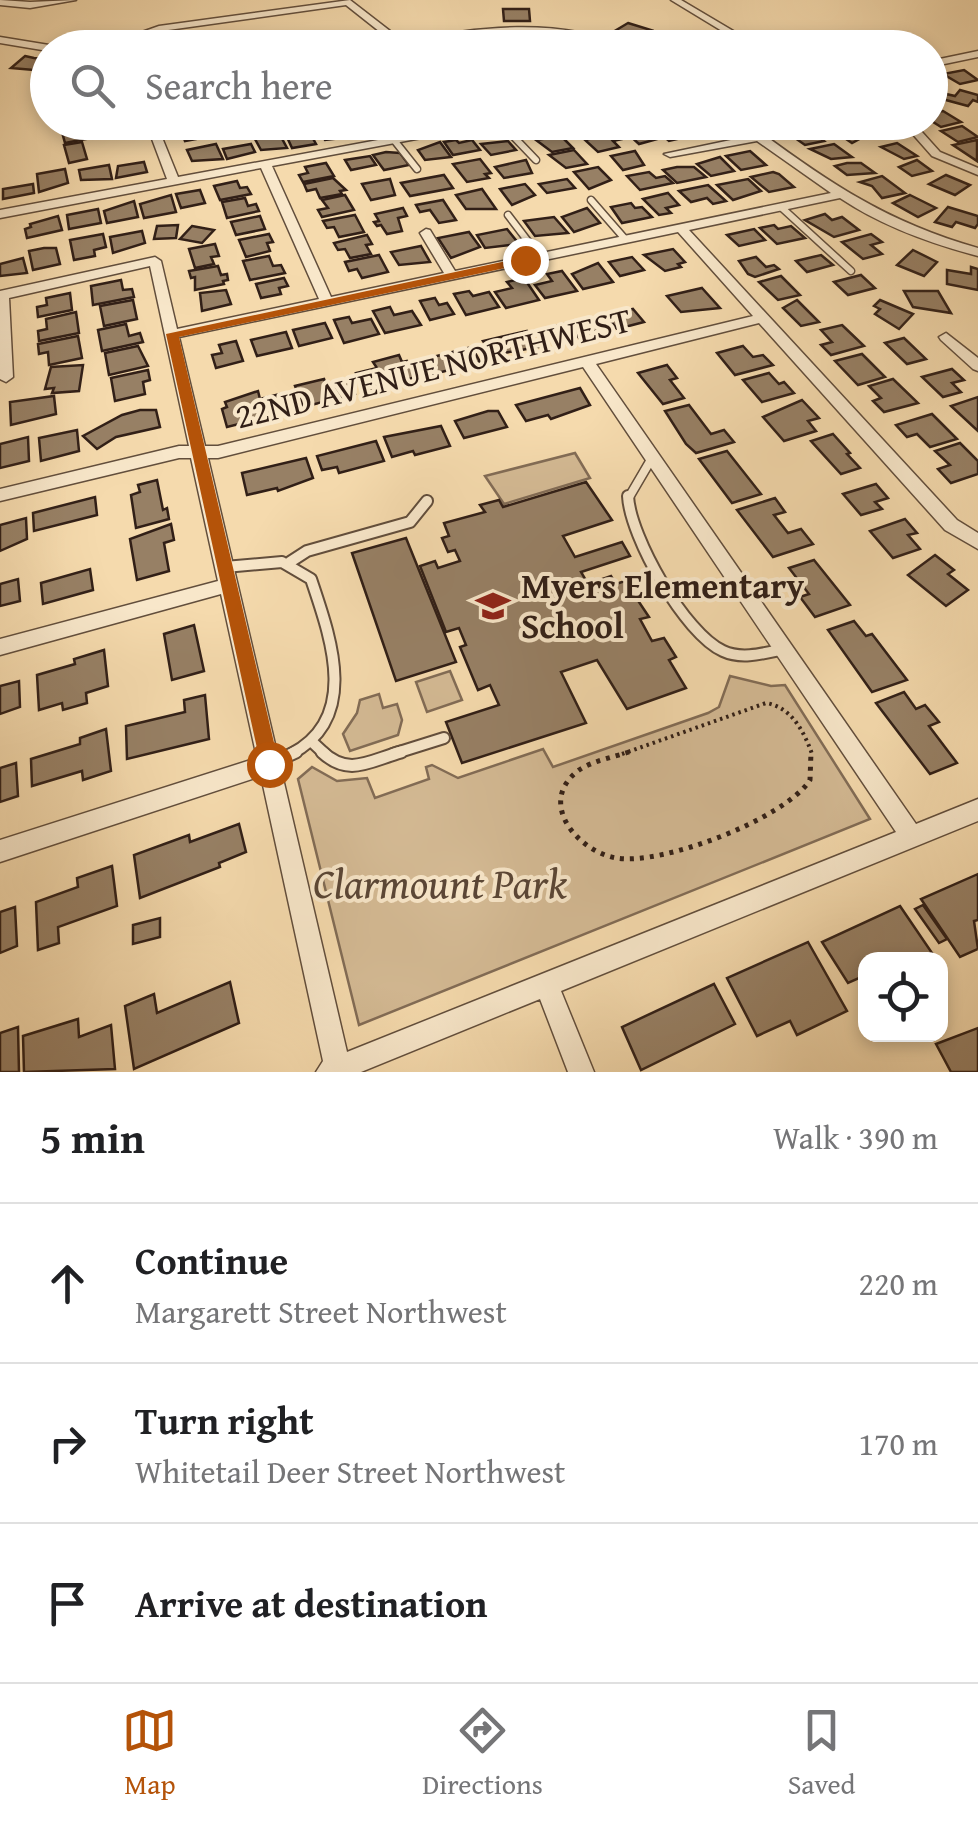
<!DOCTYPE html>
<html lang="en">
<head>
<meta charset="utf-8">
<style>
  body { margin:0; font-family:"Gentium Book Plus",serif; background:#f6f6f6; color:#202124 }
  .controls { position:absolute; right:30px; bottom:30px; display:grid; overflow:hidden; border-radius:20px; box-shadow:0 5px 15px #0003 }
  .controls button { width:90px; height:90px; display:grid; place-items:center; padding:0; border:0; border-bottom:2px solid #e0e0e0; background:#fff; color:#202124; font:50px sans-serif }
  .stop { position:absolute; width:30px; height:30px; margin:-22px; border:8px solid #b45309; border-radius:50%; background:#fff }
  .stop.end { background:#b45309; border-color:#fff; box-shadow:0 2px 10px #0008 }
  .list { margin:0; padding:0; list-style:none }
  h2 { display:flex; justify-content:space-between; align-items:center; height:130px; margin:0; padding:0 40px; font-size:42px }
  h2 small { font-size:32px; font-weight:400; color:#757577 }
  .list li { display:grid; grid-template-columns:65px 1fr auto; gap:30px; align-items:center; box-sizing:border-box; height:160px; padding:0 40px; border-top:2px solid #e0e0e0 }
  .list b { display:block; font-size:38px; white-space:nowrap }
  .list p { margin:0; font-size:32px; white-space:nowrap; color:#757577 }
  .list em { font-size:32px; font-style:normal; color:#757577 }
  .icon { flex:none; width:55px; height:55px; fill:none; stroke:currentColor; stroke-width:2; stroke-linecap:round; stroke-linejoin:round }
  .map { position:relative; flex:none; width:978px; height:1072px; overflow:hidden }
  .search { position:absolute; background:#fff; box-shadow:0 5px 15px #0003; left:30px; right:30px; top:30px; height:110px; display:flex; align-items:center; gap:25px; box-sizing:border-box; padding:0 35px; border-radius:55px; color:#757577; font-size:38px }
  .sheet { height:610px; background:#fff }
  nav { display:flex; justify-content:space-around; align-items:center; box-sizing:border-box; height:140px; border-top:2px solid #e0e0e0; background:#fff; font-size:28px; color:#757577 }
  nav a { display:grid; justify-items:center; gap:5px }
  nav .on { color:#b45309 }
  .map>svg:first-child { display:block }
  .green { fill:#d4ba94; stroke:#826c56; stroke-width:2.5 }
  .building { fill:#978065; stroke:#311f17; stroke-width:2.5 }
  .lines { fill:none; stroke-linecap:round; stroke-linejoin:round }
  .lane-far4-casing { stroke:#624e3c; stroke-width:8 }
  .lane-far3-casing { stroke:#624e3c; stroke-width:9 }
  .lane-far2-casing { stroke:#624e3c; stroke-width:11 }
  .lane-far1-casing { stroke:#624e3c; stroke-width:14 }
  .lane-casing { stroke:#624e3c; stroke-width:15 }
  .street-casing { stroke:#624e3c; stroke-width:3 }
  .path-far1 { stroke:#311f17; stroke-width:4; stroke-dasharray:2.5 4; stroke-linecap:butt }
  .path { stroke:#311f17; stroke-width:5; stroke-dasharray:4 6; stroke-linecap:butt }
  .lane-far4 { stroke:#f8e7ca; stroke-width:5 }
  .lane-far3 { stroke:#f8e7ca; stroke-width:6 }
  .lane-far2 { stroke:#f8e7ca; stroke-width:8 }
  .lane-far1 { stroke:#f8e7ca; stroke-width:10 }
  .lane { stroke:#f8e7ca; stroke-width:11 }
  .street { fill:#f8e7ca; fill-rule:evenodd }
  .route { fill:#b45309 }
  .labels { text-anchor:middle; stroke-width:8; stroke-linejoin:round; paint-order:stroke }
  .street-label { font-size:35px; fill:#311f17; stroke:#f8e7ca }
  .poi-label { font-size:35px; font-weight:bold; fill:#311f17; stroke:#f8e7ca; text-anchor:start }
  .near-park-label { font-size:42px; font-style:italic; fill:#5a4636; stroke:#f8e7ca }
</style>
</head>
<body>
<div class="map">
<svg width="978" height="1072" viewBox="0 0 978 1072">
  <rect width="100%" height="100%" fill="#f5daad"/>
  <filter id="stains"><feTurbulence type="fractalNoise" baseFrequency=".002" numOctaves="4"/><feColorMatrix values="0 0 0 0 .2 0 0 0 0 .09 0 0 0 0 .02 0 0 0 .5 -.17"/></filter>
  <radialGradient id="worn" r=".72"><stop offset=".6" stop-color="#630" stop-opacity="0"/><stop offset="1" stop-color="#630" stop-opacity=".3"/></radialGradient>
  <g class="green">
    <path d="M575 453 590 478 504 504 485 476Z"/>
    <path d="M450 671 462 700 427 712 416 682Z"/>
    <path d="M730 676 771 686 785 685 870 819 359 1025 298 779 312 767 337 781 367 778 375 798 429 779 426 767 432 765 458 778 543 749 553 767 708 713 719 707Z"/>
    <path d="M379 694 383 708 397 704 402 720 398 735 350 751 343 734 357 713 360 700Z"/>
  </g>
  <g class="building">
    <path d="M503 9H529L530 21H504Z"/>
    <path d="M628 23 651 30 640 36 613 32Z"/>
    <path d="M655 32 674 40 653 46 638 40Z"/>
    <path d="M25 56 34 58 46 59 34 70 11 68Z"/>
    <path d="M964 70 978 80 960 84 943 74Z"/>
    <path d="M960 90 978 95V102L973 100 968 106 942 99 946 94 955 96Z"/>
    <path d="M943 111 961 122 941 127 930 120V113Z"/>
    <path d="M547 122 558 134 537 138 521 126Z"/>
    <path d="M598 122 606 131 580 136 569 124Z"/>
    <path d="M682 122H710L721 131 700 136Z"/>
    <path d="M844 122 865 136 852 143 827 126Z"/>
    <path d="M853 122H875L891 133 874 137Z"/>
    <path d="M207 124 212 136 185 141 181 131 196 130 194 126Z"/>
    <path d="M680 124 695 135 669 141 655 129Z"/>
    <path d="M87 125 91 138 65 143 62 132Z"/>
    <path d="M962 126 978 137 958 142 941 131Z"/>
    <path d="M335 127 344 128 351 137 325 140 318 130Z"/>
    <path d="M648 128 661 138 639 144 627 133Z"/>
    <path d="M807 128 824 141 805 145 788 133Z"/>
    <path d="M279 133 287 148 261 150 255 139Z"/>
    <path d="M310 133 316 144 292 148 287 137Z"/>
    <path d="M615 133 622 139 613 141 619 147 598 152 585 140Z"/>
    <path d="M561 136 573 148 552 152 536 140Z"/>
    <path d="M456 140 459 143 472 140 480 150 453 155 444 142Z"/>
    <path d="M977 140V161L953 145Z"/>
    <path d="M508 141 516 150 491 155 481 144Z"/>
    <path d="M82 142 87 159 69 163 64 145Z"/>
    <path d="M440 142 451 157 425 160 418 150Z"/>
    <path d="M897 143 917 156 904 159 881 147Z"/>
    <path d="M216 144 223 159 192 161 187 150Z"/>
    <path d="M251 144 255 152 227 159 223 149Z"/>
    <path d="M834 144 852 157 831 159 810 149Z"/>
    <path d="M574 150 587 164 566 168 549 155Z"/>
    <path d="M635 151 644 165 623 170 611 156Z"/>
    <path d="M750 151 766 165 741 170 726 156Z"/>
    <path d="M386 152 400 153 409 165 384 170 373 155Z"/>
    <path d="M370 156 376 165 351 170 345 160Z"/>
    <path d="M720 157 734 171 711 176 697 164Z"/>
    <path d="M480 159 491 173 485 174 489 178 467 182 453 164Z"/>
    <path d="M526 160 532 173 504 178 495 167Z"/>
    <path d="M917 160 932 171 912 176 899 167Z"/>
    <path d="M144 162 147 172 116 178 118 166Z"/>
    <path d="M326 163 334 176 303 182 299 175 308 173 305 167Z"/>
    <path d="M847 163H861L875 173 847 175 835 166Z"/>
    <path d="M109 165 112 179 81 180 79 170Z"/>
    <path d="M598 167 611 180 589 189 574 172Z"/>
    <path d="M677 167H694L706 177 677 183 663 170Z"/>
    <path d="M65 169 68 183 39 192 37 174Z"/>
    <path d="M649 172 656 178 665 176 673 183 640 190 627 176Z"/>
    <path d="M773 172 779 174 794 187 769 192 751 177Z"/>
    <path d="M444 175 453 188 410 196 401 183Z"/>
    <path d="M946 175 970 185 955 195 929 184Z"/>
    <path d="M882 176 905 193 882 198 872 186 860 182Z"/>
    <path d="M333 178 346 190 340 191 342 194 320 198 316 189 307 191 304 184Z"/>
    <path d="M390 179 395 195 371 200 362 184Z"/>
    <path d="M567 179 575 188 547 193 539 184Z"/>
    <path d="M748 179 761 191 733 200 717 185Z"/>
    <path d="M237 181 240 188 247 187 251 194 220 200 214 186Z"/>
    <path d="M33 184 34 193 3 199V189Z"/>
    <path d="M525 184 535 195 512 205 500 189Z"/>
    <path d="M708 185 726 201 713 204 707 198 691 202 679 191Z"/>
    <path d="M482 189 496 209H466L456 195Z"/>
    <path d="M200 190 205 203 181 208 176 194Z"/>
    <path d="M668 193 679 205 666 208 671 213 659 215 643 199Z"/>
    <path d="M171 195 176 212 144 218 140 204Z"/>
    <path d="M345 195 354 210 322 217 318 210 328 208 322 200Z"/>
    <path d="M910 195 936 208 918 217 893 203Z"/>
    <path d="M245 198 248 206 256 204 259 211 227 218 222 202Z"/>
    <path d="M443 200 456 220 439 223 430 210 420 212 416 205Z"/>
    <path d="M134 201 138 217 107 223 104 211Z"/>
    <path d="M631 203 635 208 642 207 652 217 622 223 611 207Z"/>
    <path d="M948 207 978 216V224L975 228 956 222 952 227 935 222Z"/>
    <path d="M403 208 407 216 398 218 402 231 387 234 381 225 377 226 374 222 379 221 375 214Z"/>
    <path d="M587 208 600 223 574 232 562 217Z"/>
    <path d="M98 209 101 223 69 229 67 215Z"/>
    <path d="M825 214 832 220 842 217 859 230 834 237 805 220Z"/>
    <path d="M355 215 364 232 339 237 334 227 327 228 323 221Z"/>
    <path d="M58 216 62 230 27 238 25 229 31 227 30 224Z"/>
    <path d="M260 216 265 229 236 235 231 222Z"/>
    <path d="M554 217 568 233 535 236 524 221Z"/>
    <path d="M178 225 176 238 154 239 157 226Z"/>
    <path d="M774 225 778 229 791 226 805 238 777 244 760 228Z"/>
    <path d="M192 226 214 230 202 243 180 239Z"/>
    <path d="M507 229 519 244 485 248 477 235Z"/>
    <path d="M754 229 765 240 739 246 727 235Z"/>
    <path d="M142 231 145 243 113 253 110 237Z"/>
    <path d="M469 232 480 247 451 258 438 238Z"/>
    <path d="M103 234 106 247 94 250 95 256 74 260 70 240Z"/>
    <path d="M269 234 273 242 267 243 270 251 246 257 239 240Z"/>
    <path d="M871 234 882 242 871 245 882 254 863 259 842 242Z"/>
    <path d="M367 235 372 244 366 245 371 254 350 258 345 249 338 250 334 243Z"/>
    <path d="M215 244 219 256 211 257 214 264 195 268 189 249Z"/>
    <path d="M421 246 430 262 399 265 391 252Z"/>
    <path d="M44 248H56L60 264 33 270 29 251Z"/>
    <path d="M673 249 685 262 678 264 681 267 665 271 644 255Z"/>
    <path d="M913 250 937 262 924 276 897 265Z"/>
    <path d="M379 255 388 272 362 278 357 269 349 271 345 262Z"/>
    <path d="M821 255 833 265 807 272 796 261Z"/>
    <path d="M269 256 273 266 281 265 285 273 250 280 243 261Z"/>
    <path d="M632 257 644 270 620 276 609 262Z"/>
    <path d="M756 257 766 267 774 265 779 269 755 277 748 274 739 261Z"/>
    <path d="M23 258 27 273 0 276V264Z"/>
    <path d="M598 263 613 282 583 289 572 274Z"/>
    <path d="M218 266 221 275 227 274 228 280 223 281 224 284 195 290V277L191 278 189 271Z"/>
    <path d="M971 267 978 269V290L947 284V270L971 274Z"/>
    <path d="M562 271 577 291 545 298 535 285 552 281 547 274Z"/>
    <path d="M861 275 875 288 848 295 834 282Z"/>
    <path d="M781 276 800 295 778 300 759 282Z"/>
    <path d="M284 278 288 286 279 288 281 294 261 298 256 284Z"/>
    <path d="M524 278 539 300 506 308 495 292 512 288 507 282Z"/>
    <path d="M121 280 123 290 132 289 134 297 93 305 91 286Z"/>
    <path d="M702 288 720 308 681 312 667 296Z"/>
    <path d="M226 290 231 304 202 311 200 293Z"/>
    <path d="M469 291 473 296 489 292 499 307 466 315 454 294Z"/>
    <path d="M904 291H938L951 313 913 307Z"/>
    <path d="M70 293 72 310 38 317 37 307 47 305 46 298Z"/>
    <path d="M435 298 439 305 447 303 454 314 430 320 420 301Z"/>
    <path d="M133 300 137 319 104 326 100 306Z"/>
    <path d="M797 300 819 322 801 326 783 308Z"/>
    <path d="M880 300 913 314 899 329 875 314 880 309 874 306Z"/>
    <path d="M390 307 394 315 412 311 421 325 385 333 373 311Z"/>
    <path d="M633 309 644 322 617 329 606 315Z"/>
    <path d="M76 312 79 333 39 341 38 331 47 329 46 319Z"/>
    <path d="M349 317 352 323 371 319 379 334 344 343 334 320Z"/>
    <path d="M589 318 599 331 586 334 589 338 581 341 577 335 561 339 552 327Z"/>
    <path d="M325 323 332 338 299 346 293 330Z"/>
    <path d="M126 324 129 336 140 333 143 342 102 351 98 330Z"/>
    <path d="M842 325 864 346 831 355 821 345 832 342 821 330Z"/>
    <path d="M527 331 538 347 492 355 483 341Z"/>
    <path d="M286 332 292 348 257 356 251 340Z"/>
    <path d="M78 336 82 358 49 365 48 352 39 354 38 344Z"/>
    <path d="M904 338 926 359 907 364 885 343Z"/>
    <path d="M236 341 243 361 216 368 212 355 222 353 219 345Z"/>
    <path d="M138 346 148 366 109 375 105 353Z"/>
    <path d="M743 346 753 357 763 355 773 365 735 375 717 353Z"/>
    <path d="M472 347 480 362 430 375 421 360Z"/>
    <path d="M862 354 885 377 858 385 835 361Z"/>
    <path d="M399 355 402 362 407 361 416 377 364 391 356 373 377 368 373 362Z"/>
    <path d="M83 365 79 391 52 393 54 388 45 389 51 367Z"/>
    <path d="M667 365 677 378 670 380 684 398 663 404 638 373Z"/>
    <path d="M952 369 964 380 952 383 961 392 943 397 922 377Z"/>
    <path d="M148 370 150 380 143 382 145 394 115 401 111 378Z"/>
    <path d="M769 373 779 384 784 382 794 393 762 402 743 380Z"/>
    <path d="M324 379 326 385 349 380 355 394 303 407 295 386Z"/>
    <path d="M893 379 918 403 884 412 873 401 881 398 869 386Z"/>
    <path d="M580 388 590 405 551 419 548 415 526 421 516 405Z"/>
    <path d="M258 391 260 399 280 394 287 412 227 427 222 409 227 407 225 402Z"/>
    <path d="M54 396 56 414 11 425 10 402Z"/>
    <path d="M978 397V431L951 406Z"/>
    <path d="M802 400 819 418 808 421 816 431 784 441 763 417Z"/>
    <path d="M689 405 711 434 724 430 734 442 696 453 686 444 665 411Z"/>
    <path d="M140 410H156L160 427 116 437 97 449 83 436 122 415Z"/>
    <path d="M488 411H498L507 427 464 438 455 421Z"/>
    <path d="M932 414 957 439 930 447 917 434 907 437 896 425Z"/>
    <path d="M441 426 450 446 415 455 413 451 392 457 384 437Z"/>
    <path d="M77 430 79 451 41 461 39 438Z"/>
    <path d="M833 434 850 453 847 454 860 468 841 474 811 441Z"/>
    <path d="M28 437 29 461 0 468V444Z"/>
    <path d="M376 441 384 461 339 473 337 467 322 470 317 456Z"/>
    <path d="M960 443 978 461V474L951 483 938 469 950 465 935 451Z"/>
    <path d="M727 451 761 494 732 503 699 459Z"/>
    <path d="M306 458 313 478 278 491 277 488 247 495 242 473Z"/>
    <path d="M157 480 163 510 167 508 169 519 136 528 131 495 140 492 138 485Z"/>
    <path d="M586 482 612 520 563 536 575 557 622 542 630 556 581 572 588 584 611 576 616 584 625 581 649 617 640 619 652 641 664 638 676 657 669 660 686 688 627 709 597 660 561 672 586 723 462 763 446 722 499 705 490 685 478 690 460 647 466 645 459 628 446 632 420 566 435 561 438 568 460 561 455 550 448 552 442 538 449 536 444 523 485 512 480 505 499 500 503 507Z"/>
    <path d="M876 484 888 498 875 502 882 509 861 515 843 494Z"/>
    <path d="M95 497 97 515 34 531 33 513Z"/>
    <path d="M775 498 785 512 774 515 788 533 801 529 813 544 773 557 737 510Z"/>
    <path d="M26 518 27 539 0 551V525Z"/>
    <path d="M905 519 917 533 908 535 920 549 893 558 870 531Z"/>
    <path d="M171 524 174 540 164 543 169 571 137 580 130 539Z"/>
    <path d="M406 538 456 662 396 681 352 553Z"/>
    <path d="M935 555 954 570 948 574 968 590 946 606 908 575Z"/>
    <path d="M814 560 850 605 815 617 800 597 809 594 789 568Z"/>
    <path d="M90 569 93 590 43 604 41 583Z"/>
    <path d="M18 579 20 601 0 606V584Z"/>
    <path d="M854 621 866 636 872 634 907 680 872 692 828 630Z"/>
    <path d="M194 625 204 671 172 680 164 634Z"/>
    <path d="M104 650 108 686 86 693 87 703 63 710 62 703 39 710 37 675 75 664 74 659Z"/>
    <path d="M19 681 20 707 0 714V686Z"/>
    <path d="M904 692 916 709 925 705 939 722 929 726 957 763 930 774 876 703Z"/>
    <path d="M205 695 209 739 127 759 126 726 185 712 184 700Z"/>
    <path d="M106 729 111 771 83 780 82 771 32 786 31 759 80 744V738Z"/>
    <path d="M16 763 18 796 0 802V768Z"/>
    <path d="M239 824 246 852 219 863 220 867 140 898 134 855 189 835 190 842Z"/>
    <path d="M112 866 117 906 58 927 59 943 38 950 36 902 78 887 77 878Z"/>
    <path d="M978 874V920L974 921 978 949 960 957 921 899Z"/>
    <path d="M923 905 947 939 939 943 915 909Z"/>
    <path d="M900 906 932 953 920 959H866V975L848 983 822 942Z"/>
    <path d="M15 907 17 946 0 953V912Z"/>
    <path d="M160 918V937L133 944V925Z"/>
    <path d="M808 942 847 1011 797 1035 790 1021 757 1036 727 978Z"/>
    <path d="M230 982 239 1023 134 1069 125 1006 154 994 157 1013Z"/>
    <path d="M714 984 735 1024 641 1070 622 1027Z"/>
    <path d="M78 1019 79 1037 111 1025 115 1069 24 1072 23 1036Z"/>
    <path d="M18 1027 19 1072H0V1033Z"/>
    <path d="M978 1028V1072H951L936 1044Z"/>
  </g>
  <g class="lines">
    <g class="lane-far4-casing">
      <g id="lane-far4">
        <path d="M568 48 582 36"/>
        <path d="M481 128 496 132"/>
      </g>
    </g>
    <g class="lane-far3-casing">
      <g id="lane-far3">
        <path d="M486 129 513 136 536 160"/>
        <path d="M394 140 417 169"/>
        <path d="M591 200 625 239"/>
        <path d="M781 207 851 271"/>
        <path d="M508 215 540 257"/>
      </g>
    </g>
    <g class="lane-far2-casing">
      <path id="lane-far2" d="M628 499 652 458"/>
    </g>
    <g class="lane-far1-casing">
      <g id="lane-far1">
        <path d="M628 496C630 537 685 634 723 651 742 660 765 653 784 649"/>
        <path d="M290 562 307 551 410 522 427 501"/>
        <path d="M225 567 282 562 311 579C330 636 361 718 291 754"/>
        <path d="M311 741 325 754"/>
        <path d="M393 754 444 738"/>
      </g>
    </g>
    <g class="lane-casing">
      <g id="lane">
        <path d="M322 752C349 777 369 761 401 752"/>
        <path d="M272 763 296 752"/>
      </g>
    </g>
    <g class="street-casing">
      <g id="street">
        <path d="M0 0 30 2 76 0 30 8 0 5Z"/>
        <path d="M350 0 403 41C475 27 561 16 629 48 608 48 589 40 567 37 549 34 531 33 512 33 471 34 427 48 390 48L394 43 346 5 161 31 148 36 137 48H127L142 32 159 26Z"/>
        <path d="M671 0H681L762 48H750Z"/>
        <path d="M0 37 49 45 53 48H48V51L0 43Z"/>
        <path d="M978 51V57L930 67V61Z"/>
        <path d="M115 122H131L161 135 178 177 459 125 485 126 486 128 481 131H459L272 166 331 297 444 273 420 233 426 229 430 230 455 271 831 193 757 141 670 157 664 154 750 136 734 122H747C823 179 885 222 978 248V256C929 243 882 226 840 198L689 230 957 520 978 533V549L945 530 759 323 596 364 916 824 978 799V821L561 991 594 1072H568L540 999 361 1072H316L323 1061 261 776 0 862V840L257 758 221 594 0 655V639L218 581 191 458H179L0 501V489L179 446H189L150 266 9 298 13 377 6 382 0 379V291L155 257 161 261 177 329 319 299 261 168 0 218V210L167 179 152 139ZM678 232 753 316 218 446H205L179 337ZM583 367 896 832 347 1052 208 458H218Z"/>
        <path d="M902 122H913L940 152 978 168V175L932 156Z"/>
        <path d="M946 333 978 358V371L973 369 941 340 939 337Z"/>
      </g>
    </g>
    <path class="path-far1" d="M622 754 766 703C791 707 804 731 812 754"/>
    <path class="path" d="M629 752C614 757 592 761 579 770 536 802 577 851 616 858 661 866 785 819 810 780L811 752"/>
    <use href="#lane-far4" class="lane-far4"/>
    <use href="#lane-far3" class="lane-far3"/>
    <use href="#lane-far2" class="lane-far2"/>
    <use href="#lane-far1" class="lane-far1"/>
    <use href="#lane" class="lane"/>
    <use href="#street" class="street"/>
  </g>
  <path class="route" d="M525 257 529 263 179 337 279 764 269 773 262 771 166 334Z"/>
  <defs>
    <g id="school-bare" transform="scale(2.7)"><path d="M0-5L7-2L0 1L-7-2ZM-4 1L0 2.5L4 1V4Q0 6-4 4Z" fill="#8f2418" stroke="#f8e7ca" stroke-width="2.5" paint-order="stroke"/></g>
  </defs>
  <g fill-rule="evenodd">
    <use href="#school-bare" x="493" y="606"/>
  </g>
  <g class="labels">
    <g class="street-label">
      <text transform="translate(433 368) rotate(-14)" y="12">22ND AVENUE NORTHWEST</text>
    </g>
    <g class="poi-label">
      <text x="521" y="598">Myers Elementary<tspan x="521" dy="40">School</tspan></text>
    </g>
    <g class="near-park-label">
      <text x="440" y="898">Clarmount Park</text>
    </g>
  </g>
  <rect width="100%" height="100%" filter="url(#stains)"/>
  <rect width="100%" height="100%" fill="url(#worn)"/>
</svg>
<div class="controls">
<button><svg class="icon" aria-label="locate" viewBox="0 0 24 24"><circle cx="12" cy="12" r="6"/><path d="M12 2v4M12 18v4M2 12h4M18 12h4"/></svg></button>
</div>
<div class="stop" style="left:269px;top:764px"></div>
<div class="stop end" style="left:525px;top:260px"></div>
<div class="search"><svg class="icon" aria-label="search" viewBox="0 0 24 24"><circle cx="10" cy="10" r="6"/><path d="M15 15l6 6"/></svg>Search here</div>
</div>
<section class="sheet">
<h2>5 min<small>Walk · 390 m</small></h2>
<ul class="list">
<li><svg class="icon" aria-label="ahead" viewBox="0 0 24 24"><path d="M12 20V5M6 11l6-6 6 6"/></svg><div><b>Continue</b><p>Margarett Street Northwest</p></div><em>220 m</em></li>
<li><svg class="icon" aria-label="right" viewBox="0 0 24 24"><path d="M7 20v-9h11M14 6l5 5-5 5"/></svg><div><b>Turn right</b><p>Whitetail Deer Street Northwest</p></div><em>170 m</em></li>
<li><svg class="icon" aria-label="arrive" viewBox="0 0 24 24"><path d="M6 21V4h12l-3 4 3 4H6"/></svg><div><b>Arrive at destination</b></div></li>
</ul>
</section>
<nav>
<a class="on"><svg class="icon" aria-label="map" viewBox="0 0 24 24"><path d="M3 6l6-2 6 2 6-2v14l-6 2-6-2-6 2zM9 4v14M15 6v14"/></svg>Map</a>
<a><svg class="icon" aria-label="directions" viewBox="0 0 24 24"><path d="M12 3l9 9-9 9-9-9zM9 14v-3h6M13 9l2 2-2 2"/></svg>Directions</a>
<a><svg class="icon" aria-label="saved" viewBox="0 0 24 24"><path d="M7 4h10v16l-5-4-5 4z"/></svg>Saved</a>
</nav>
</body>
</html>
